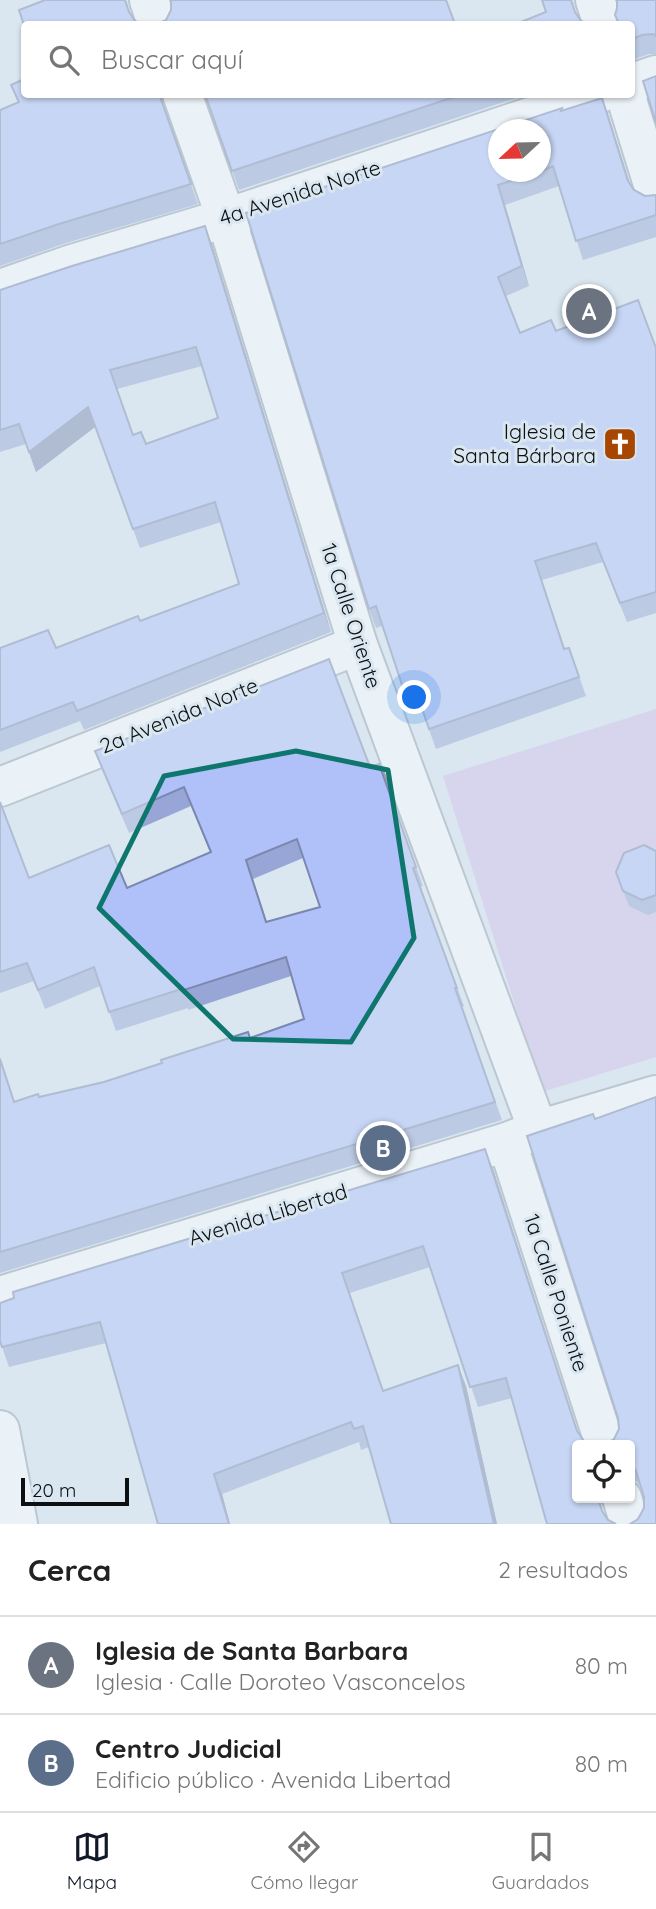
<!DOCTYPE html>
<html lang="es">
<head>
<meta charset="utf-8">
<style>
  body { margin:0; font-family:Quicksand,sans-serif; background:#f6f6f6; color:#222 }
  .controls { position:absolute; right:21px; bottom:21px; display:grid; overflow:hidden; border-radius:7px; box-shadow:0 2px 5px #0004 }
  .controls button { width:63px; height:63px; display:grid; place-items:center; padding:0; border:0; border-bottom:2px solid #e0e0e0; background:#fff; color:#222; font:35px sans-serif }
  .compass { position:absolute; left:488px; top:119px; width:63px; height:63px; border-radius:50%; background:#fff; box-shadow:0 2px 5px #0004; rotate:248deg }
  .scale { position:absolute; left:21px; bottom:18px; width:108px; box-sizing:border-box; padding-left:7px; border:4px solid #0c1013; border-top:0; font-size:19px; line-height:24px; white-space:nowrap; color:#0c1013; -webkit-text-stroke:5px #dae7f0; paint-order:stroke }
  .you { position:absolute; left:415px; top:698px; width:24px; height:24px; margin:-18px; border:5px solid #fff; border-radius:50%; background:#1a73e8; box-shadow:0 0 0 10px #1a73e833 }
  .badge { display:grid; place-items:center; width:46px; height:46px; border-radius:50%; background:#111827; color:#fff; font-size:23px; font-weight:700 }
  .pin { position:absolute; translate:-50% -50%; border:4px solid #fff; box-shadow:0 2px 7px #0006 }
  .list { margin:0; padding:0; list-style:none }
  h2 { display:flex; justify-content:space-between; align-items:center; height:91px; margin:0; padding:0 28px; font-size:30px }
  h2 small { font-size:23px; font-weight:400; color:#767676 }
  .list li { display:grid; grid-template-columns:46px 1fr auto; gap:21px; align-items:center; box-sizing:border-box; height:98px; padding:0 28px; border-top:2px solid #e0e0e0 }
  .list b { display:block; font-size:26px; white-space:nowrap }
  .list p { margin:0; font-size:23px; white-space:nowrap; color:#767676 }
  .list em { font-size:23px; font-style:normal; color:#767676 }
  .icon { flex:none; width:38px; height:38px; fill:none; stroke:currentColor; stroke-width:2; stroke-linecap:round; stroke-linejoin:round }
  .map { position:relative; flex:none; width:656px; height:1524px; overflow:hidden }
  .search { position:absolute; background:#fff; box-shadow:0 2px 5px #0004; left:21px; right:21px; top:21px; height:77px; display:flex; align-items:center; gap:18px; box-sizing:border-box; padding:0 24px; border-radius:7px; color:#767676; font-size:26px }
  .sheet { height:287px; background:#fff }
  nav { display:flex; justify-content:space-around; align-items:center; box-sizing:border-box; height:98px; border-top:2px solid #e0e0e0; background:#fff; font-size:19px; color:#767676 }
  nav a { display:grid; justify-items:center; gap:4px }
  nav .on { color:#111827 }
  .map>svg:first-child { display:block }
  .green { fill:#d2bcec }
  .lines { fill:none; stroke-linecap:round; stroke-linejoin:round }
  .street-casing { stroke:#95a1aa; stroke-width:42 }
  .secondary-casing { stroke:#95a1aa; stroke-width:42 }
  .street { stroke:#fff; stroke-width:38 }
  .secondary { stroke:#fff; stroke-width:38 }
  .wall { fill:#97a6d6; fill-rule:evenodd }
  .shaded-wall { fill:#7b87ae }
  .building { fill:#b0c1f9; stroke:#7b87ae; stroke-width:2; fill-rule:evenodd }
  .marked { fill:none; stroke:#0f766e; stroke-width:5; stroke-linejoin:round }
  .labels { text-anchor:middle; stroke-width:6; stroke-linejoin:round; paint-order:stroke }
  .street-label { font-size:21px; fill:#0c1013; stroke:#dae7f0 }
  .poi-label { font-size:21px; fill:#0c1013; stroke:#dae7f0; text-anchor:end }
</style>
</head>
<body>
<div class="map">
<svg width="656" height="1524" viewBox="0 0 656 1524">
  <rect width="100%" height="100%" fill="#dae7f0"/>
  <path class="green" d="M656 709V1057L542 1092 443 776Z"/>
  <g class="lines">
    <g class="street-casing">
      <g id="street">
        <path d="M595 0 603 24"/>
        <path d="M632 83 656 75"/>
        <path d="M625 94 656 194"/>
        <path d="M0 289 72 264 226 218 599 94"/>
        <path d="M0 787 358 645"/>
        <path d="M538 1130 656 1095"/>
        <path d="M0 1296 507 1142"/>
        <path d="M0 1430 18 1524"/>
      </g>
    </g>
    <g class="secondary-casing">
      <g id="secondary">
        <path d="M149 0 157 24"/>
        <path d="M182 94 226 218 358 645 538 1130 507 1142 605 1445"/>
        <path d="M622 1498 630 1524"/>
      </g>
    </g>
    <use href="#street" class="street"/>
    <use href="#secondary" class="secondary"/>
  </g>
  <g class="wall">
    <path d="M656 0V54H649L632 60V24L617 8Z"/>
    <path d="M11 85 161 101 198 204 66 243 0 266V110L18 103Z"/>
    <path d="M205 94H528L239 190Z"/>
    <path d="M602 98 630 185 634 190 645 196 656 195V237L583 260 559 186 505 205 529 286 506 296 520 333 556 331 656 348V613L627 622 603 562 542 580 565 649 569 648 586 696 436 749 422 710 412 714 382 626 376 628 369 609 246 213 562 108 563 110ZM541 130V172H499Z"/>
    <path d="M205 226 212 245 331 632 84 730 80 721 0 752V648H56L140 621 239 584 221 522 140 548 95 427 36 472 26 444 0 452V290ZM202 366 218 418 146 444 133 435 117 389Z"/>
    <path d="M95 751 370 767 379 764 423 886 420 887 464 1006 462 1007 502 1120 0 1273V1057L15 1102 104 1082 250 1038 304 1019 291 976 188 1010V1008L116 1031 100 986 45 1009 34 981 0 993V802L29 878 127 888 210 852 191 806 129 833 102 770ZM303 858 320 907 267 922 253 879Z"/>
    <path d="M656 851V912L648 915 629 906 616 872Z"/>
    <path d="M595 1119 656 1524 638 1519 644 1508V1497L641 1488 637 1482 630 1478V1445L614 1439 619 1429Z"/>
    <path d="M493 1169 578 1434 584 1441 601 1504 547 1524 512 1398 478 1407 430 1267 350 1293 383 1391 466 1386 497 1524H391L369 1447 361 1450 359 1442 222 1494 230 1524H158L106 1343 9 1367 2 1347Z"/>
  </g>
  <g class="shaded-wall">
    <path d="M602 98 609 117 635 200 628 181Z"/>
    <path d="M498 185 505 205 529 286 522 266Z"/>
    <path d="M205 226 212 245 331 632 324 613Z"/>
    <path d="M88 407 95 427 36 472 29 452Z"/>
    <path d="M485 1149 493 1169 582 1445 577 1431Z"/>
    <path d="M458 1365 466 1386 497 1524H494Z"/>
    <path d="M214 1474 222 1494 230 1524H229Z"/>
  </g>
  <g class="building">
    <path d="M45 0H125L129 12 135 21 142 24 24 25 19 10Z"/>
    <path d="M171 0H446L455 24H158L166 20 171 10Z"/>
    <path d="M542 0H571L575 12 581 21 588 24H516L546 12Z"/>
    <path d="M617 0H656V36L653 34 642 35 632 39V24H619L615 15 617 8Z"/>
    <path d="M656 76V123L643 81Z"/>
    <path d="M24 79V94H159L191 184 59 224 0 244V110L19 102 11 85Z"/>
    <path d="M205 94H463L232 171Z"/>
    <path d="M602 98 628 181 634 190 645 196 656 195V215L576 241 553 166 541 171V130H499V172H538L498 185 522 266 498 277 520 333 551 320 556 331 638 300 656 348V592L620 603 596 543 535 561 564 649 569 648 579 677 429 729 416 691 405 694 376 606 369 609 246 213 562 108 561 111Z"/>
    <path d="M205 226 324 613 77 711 73 702 0 730V648L48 630 56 648 138 616 140 621 239 584 215 502 133 529 88 407 29 452 19 424 0 430V290L72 266ZM196 347 218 418 146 444 141 432 133 435 110 370Z"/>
    <path d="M329 659 370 767 379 764 416 867 413 868 457 988H455L495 1102 0 1252V1059L14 1102 38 1094 39 1097 104 1082 162 1063 161 1060 248 1032 250 1038 304 1019 286 957 181 991V989L109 1012 94 967 38 990 27 963 0 972V802L29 878 109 845 127 888 211 852 184 787 122 814 95 751ZM297 839 320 907 266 922 246 860Z"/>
    <path d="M644 845 656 851V895L642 900 623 891 616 872 624 853Z"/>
    <path d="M656 1097V1524H630L638 1519 644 1508V1497L636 1471 630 1462V1445H604L614 1439 619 1429 618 1418 527 1136 593 1114 595 1119Z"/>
    <path d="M485 1149 577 1431 584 1441 591 1445H577V1498H598L602 1511 608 1520 616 1524H547L506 1378 470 1387 423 1246 342 1273 383 1391 458 1365 494 1524H391L363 1426 354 1429 351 1422 214 1474 229 1524H158L100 1322 2 1347 0 1341V1303L14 1298 13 1292Z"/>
  </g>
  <path d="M0 0H656V1524H0ZM296 751 388 770 414 938 351 1042 233 1039 99 908 164 776Z" fill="#dae7f0" fill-opacity=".55" fill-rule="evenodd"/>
  <path class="marked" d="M296 751 388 770 414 938 351 1042 233 1039 99 908 164 776Z"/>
  <defs>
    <g id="church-square" transform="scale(1.75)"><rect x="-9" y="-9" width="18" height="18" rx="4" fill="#a74600" stroke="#dae7f0"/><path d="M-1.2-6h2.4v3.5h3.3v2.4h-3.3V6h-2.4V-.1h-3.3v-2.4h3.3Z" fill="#fff"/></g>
  </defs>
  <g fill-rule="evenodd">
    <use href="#church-square" x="620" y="444"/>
  </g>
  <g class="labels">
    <g class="street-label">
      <text transform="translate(300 193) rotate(-18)" y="7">4a Avenida Norte</text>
      <text transform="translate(351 616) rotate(72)" y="7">1a Calle Oriente</text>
      <text transform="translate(179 716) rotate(-22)" y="7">2a Avenida Norte</text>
      <text transform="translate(268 1215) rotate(-17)" y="7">Avenida Libertad</text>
      <text transform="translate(556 1293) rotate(72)" y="7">1a Calle Poniente</text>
    </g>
    <g class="poi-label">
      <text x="596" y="439">Iglesia de<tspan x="596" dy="24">Santa Bárbara</tspan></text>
    </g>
  </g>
</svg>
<div class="controls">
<button><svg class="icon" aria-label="locate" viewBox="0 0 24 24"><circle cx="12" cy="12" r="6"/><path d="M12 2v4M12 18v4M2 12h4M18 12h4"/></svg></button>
</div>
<svg class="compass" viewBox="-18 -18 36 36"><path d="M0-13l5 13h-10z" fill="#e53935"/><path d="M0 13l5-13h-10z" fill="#767676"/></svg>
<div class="scale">20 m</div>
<div class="you"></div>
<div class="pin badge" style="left:589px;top:311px;background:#6b7280">A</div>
<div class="pin badge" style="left:383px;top:1148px;background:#5c6f8a">B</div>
<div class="search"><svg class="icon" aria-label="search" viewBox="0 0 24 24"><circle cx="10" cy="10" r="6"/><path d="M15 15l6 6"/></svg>Buscar aquí</div>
</div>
<section class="sheet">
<h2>Cerca<small>2 resultados</small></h2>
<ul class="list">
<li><span class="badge" style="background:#6b7280">A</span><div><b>Iglesia de Santa Barbara</b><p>Iglesia · Calle Doroteo Vasconcelos</p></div><em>80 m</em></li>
<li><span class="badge" style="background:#5c6f8a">B</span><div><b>Centro Judicial</b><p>Edificio público · Avenida Libertad</p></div><em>80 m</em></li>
</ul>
</section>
<nav>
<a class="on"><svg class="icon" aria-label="map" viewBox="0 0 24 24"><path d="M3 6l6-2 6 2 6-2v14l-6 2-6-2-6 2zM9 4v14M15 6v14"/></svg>Mapa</a>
<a><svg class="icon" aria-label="directions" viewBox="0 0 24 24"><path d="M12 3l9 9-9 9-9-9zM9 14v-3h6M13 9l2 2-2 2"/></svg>Cómo llegar</a>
<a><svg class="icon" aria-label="saved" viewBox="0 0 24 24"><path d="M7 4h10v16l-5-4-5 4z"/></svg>Guardados</a>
</nav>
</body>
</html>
